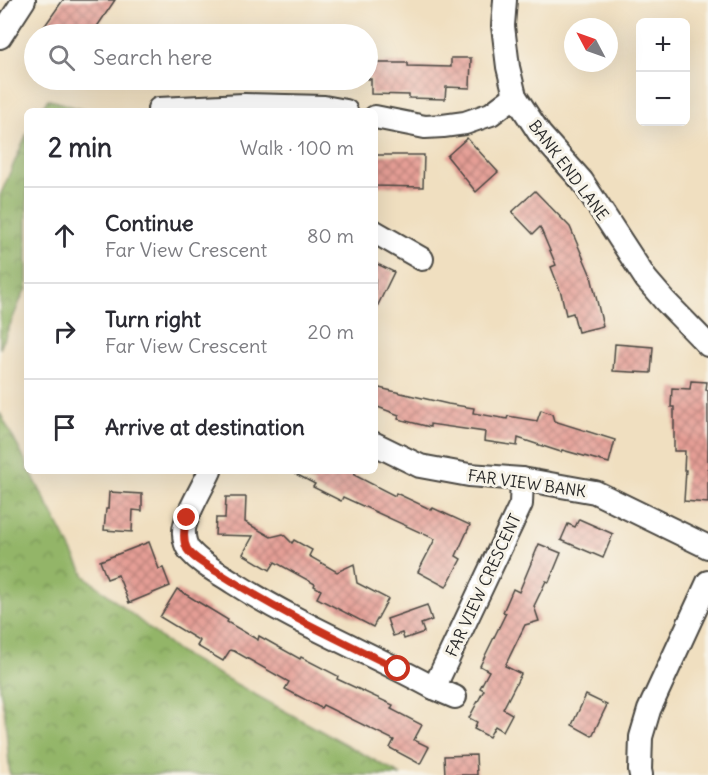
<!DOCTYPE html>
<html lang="en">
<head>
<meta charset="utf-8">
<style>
  body { margin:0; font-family:Delius,sans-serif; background:#f7f7f7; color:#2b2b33 }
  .controls { position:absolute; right:18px; top:18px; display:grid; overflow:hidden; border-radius:9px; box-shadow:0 6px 24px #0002 }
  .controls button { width:54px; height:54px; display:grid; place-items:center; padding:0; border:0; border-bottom:2px solid #e1e1e2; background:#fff; color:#2b2b33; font:30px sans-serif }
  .compass { position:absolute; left:564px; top:18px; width:54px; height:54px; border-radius:50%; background:#fff; box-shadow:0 6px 24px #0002; rotate:311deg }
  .stop { position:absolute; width:18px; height:18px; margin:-14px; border:4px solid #c8321e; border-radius:50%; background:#fff }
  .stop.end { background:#c8321e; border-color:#fff; box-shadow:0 2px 6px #0008 }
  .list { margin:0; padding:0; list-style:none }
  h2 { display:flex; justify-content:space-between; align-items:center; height:78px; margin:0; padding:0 24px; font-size:26px }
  h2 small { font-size:20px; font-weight:400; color:#7c7c81 }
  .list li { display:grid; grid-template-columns:39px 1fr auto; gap:18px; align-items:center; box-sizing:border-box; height:96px; padding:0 24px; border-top:2px solid #e1e1e2 }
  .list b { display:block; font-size:22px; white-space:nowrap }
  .list p { margin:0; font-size:20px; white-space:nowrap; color:#7c7c81 }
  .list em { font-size:20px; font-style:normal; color:#7c7c81 }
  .icon { flex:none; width:33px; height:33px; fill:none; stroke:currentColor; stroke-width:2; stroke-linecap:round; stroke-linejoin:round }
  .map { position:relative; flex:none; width:708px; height:775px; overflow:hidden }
  .search { position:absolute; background:#fff; box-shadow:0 6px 24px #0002; left:24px; top:24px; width:354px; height:66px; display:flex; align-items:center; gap:15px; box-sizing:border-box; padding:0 21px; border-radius:33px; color:#7c7c81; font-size:22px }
  .panel { position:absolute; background:#fff; box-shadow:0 6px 24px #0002; left:24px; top:108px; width:354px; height:366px; border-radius:9px }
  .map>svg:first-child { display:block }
  .forest { fill:url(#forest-crowns); stroke:#5f704a; stroke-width:1.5 }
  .building { fill:url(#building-cross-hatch) }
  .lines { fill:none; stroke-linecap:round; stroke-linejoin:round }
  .street-casing { stroke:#494641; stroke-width:26 }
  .street { stroke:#fff; stroke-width:22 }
  .route { stroke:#c8321e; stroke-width:8 }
  .labels { text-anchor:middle; stroke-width:6; stroke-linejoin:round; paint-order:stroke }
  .street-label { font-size:16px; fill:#2b2b2b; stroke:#f7f3e8 }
</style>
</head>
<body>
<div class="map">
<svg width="708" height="775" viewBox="0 0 708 775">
  <defs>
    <pattern id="forest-crowns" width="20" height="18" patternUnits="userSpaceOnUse" patternTransform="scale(1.5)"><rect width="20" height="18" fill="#93b568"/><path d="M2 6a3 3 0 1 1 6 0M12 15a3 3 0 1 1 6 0" fill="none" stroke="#789356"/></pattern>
    <pattern id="building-cross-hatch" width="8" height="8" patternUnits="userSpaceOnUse" patternTransform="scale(1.5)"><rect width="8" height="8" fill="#e59e95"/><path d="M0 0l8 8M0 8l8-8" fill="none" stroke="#ba817a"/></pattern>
  </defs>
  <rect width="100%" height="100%" fill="#f7f3e8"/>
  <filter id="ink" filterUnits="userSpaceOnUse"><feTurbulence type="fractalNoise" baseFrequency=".0167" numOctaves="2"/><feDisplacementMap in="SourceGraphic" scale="12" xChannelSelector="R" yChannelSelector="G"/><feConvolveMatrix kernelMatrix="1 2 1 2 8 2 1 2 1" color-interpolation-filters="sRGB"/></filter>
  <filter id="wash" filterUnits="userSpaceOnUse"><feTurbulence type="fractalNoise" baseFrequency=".008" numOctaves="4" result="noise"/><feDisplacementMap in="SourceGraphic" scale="24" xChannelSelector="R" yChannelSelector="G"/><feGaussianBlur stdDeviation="1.35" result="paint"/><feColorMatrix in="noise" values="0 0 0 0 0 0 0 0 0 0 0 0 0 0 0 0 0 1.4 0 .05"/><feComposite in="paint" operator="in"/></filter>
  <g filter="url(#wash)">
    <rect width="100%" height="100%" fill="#f0dfc0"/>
    <g class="forest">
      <path d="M48 99 86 111H40Z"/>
      <path d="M27 133V289L23 294 0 349V196Z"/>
      <path d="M0 413 27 464V471H30L85 576 178 652 401 775H10L5 716 0 689Z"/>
    </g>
    <g id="blocks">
      <g class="building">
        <path d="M63 0H115L92 34H39Z"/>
        <path d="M451 58H471L470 88 446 87 445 99 409 98V95L371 94V79H368V63H408V66L451 67Z"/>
        <path d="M467 138 498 172 476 192 447 156Z"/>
        <path d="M375 155H424L423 187 375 186Z"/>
        <path d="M535 191 570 227 591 276 603 326 578 332 573 313 566 315 561 293 551 267 556 265 540 227 533 234 512 212Z"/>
        <path d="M375 263 394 272 375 311Z"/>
        <path d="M615 344 653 347 651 373 613 371Z"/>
        <path d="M691 381 707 382 706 390H708V503L684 501 686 470H684L685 451H674V407H671L672 388 690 389Z"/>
        <path d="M375 387 448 404 474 408 473 413 507 419 508 416 537 421 541 410 552 414 554 421 615 440 609 463 562 450 561 452 518 438 517 446 484 441 485 432 430 424V427L398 419 399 415 375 406Z"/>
        <path d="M290 471H356L354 475 395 496 396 493 432 510 433 508 470 525 456 556 461 559 446 587 418 572 435 539 343 497 341 501 313 487 315 484Z"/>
        <path d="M109 492 142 494V511L133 510 132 532 104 530 106 509H108Z"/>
        <path d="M226 497H246L245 522 271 537 283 534 292 543 294 540 312 550 309 556 337 572 354 564 357 583 388 599 373 627 317 598 321 590 314 586 315 584 275 562 270 570 243 554 253 536 215 535 216 518H225Z"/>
        <path d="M579 519 613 534 603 558 561 540 568 524 575 527Z"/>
        <path d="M149 542 159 569 163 568 170 586 129 603 118 575 107 579 100 561Z"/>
        <path d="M539 544 561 553 549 582 546 581 534 606 539 621 525 625 505 666 521 674 503 709 512 714 503 731 495 726 489 737 474 729 477 722 469 718 484 690 480 688 489 671 480 666 506 613 503 612 513 589 519 592Z"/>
        <path d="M177 589 228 620 227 622 258 640 259 636 300 659 301 657 338 676 337 679 393 705 391 709 422 725 414 740 429 747 420 764 390 748 394 740 323 705 321 708 285 689 289 682 234 651 230 650 223 661 197 646 200 641 160 617Z"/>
        <path d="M427 605 432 620 421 624 424 632 404 639 402 633 393 636 387 619Z"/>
        <path d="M586 695 607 705 592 736 572 725Z"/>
        <path d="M476 755 477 775H445L444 756Z"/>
      </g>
    </g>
  </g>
  <g filter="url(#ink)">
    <use href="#blocks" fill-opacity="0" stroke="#494641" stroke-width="1.5"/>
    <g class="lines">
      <g class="street-casing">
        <g id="street">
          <path d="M505 0 503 26 508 67 515 96 540 134 582 181 646 279 665 301 708 345"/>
          <path d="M0 37 24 0"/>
          <path d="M159 109 244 105 324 107 346 111"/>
          <path d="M375 117 425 127 443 126 465 123 491 114 515 96"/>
          <path d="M375 232 422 259"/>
          <path d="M375 444 420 466 469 475 522 479 595 492 708 547"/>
          <path d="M210 471C204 485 182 520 184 534 184 539 186 547 190 551 202 565 219 573 234 583 298 624 368 652 434 688L521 504 522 479"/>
          <path d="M434 688 455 697"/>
          <path d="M641 775 640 770 641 737 649 710 708 582"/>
        </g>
      </g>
      <use href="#street" class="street"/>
    </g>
  </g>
  <g class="lines" filter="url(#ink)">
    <path class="route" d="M187 518C184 528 182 539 187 549 194 560 213 569 224 576 280 612 339 640 398 669"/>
  </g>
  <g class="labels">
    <g class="street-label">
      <text transform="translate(569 170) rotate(53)" y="6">BANK END LANE</text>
      <text transform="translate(527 483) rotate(8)" y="6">FAR VIEW BANK</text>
      <text transform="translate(483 585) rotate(-65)" y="6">FAR VIEW CRESCENT</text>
    </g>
  </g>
</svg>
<div class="controls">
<button>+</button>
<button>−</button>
</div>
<svg class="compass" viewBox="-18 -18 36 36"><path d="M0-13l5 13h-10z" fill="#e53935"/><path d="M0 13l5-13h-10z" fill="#7c7c81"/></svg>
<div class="stop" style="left:398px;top:669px"></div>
<div class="stop end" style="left:187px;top:518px"></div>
<div class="search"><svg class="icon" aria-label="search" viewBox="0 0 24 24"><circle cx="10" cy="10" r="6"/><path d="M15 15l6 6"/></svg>Search here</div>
<section class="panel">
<h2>2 min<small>Walk · 100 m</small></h2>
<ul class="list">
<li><svg class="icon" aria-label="ahead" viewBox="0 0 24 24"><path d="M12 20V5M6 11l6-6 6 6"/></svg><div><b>Continue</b><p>Far View Crescent</p></div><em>80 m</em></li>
<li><svg class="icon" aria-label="right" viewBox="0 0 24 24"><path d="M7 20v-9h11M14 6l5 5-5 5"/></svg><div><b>Turn right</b><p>Far View Crescent</p></div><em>20 m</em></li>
<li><svg class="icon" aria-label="arrive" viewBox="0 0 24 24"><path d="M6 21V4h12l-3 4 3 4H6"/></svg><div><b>Arrive at destination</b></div></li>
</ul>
</section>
</div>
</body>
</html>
